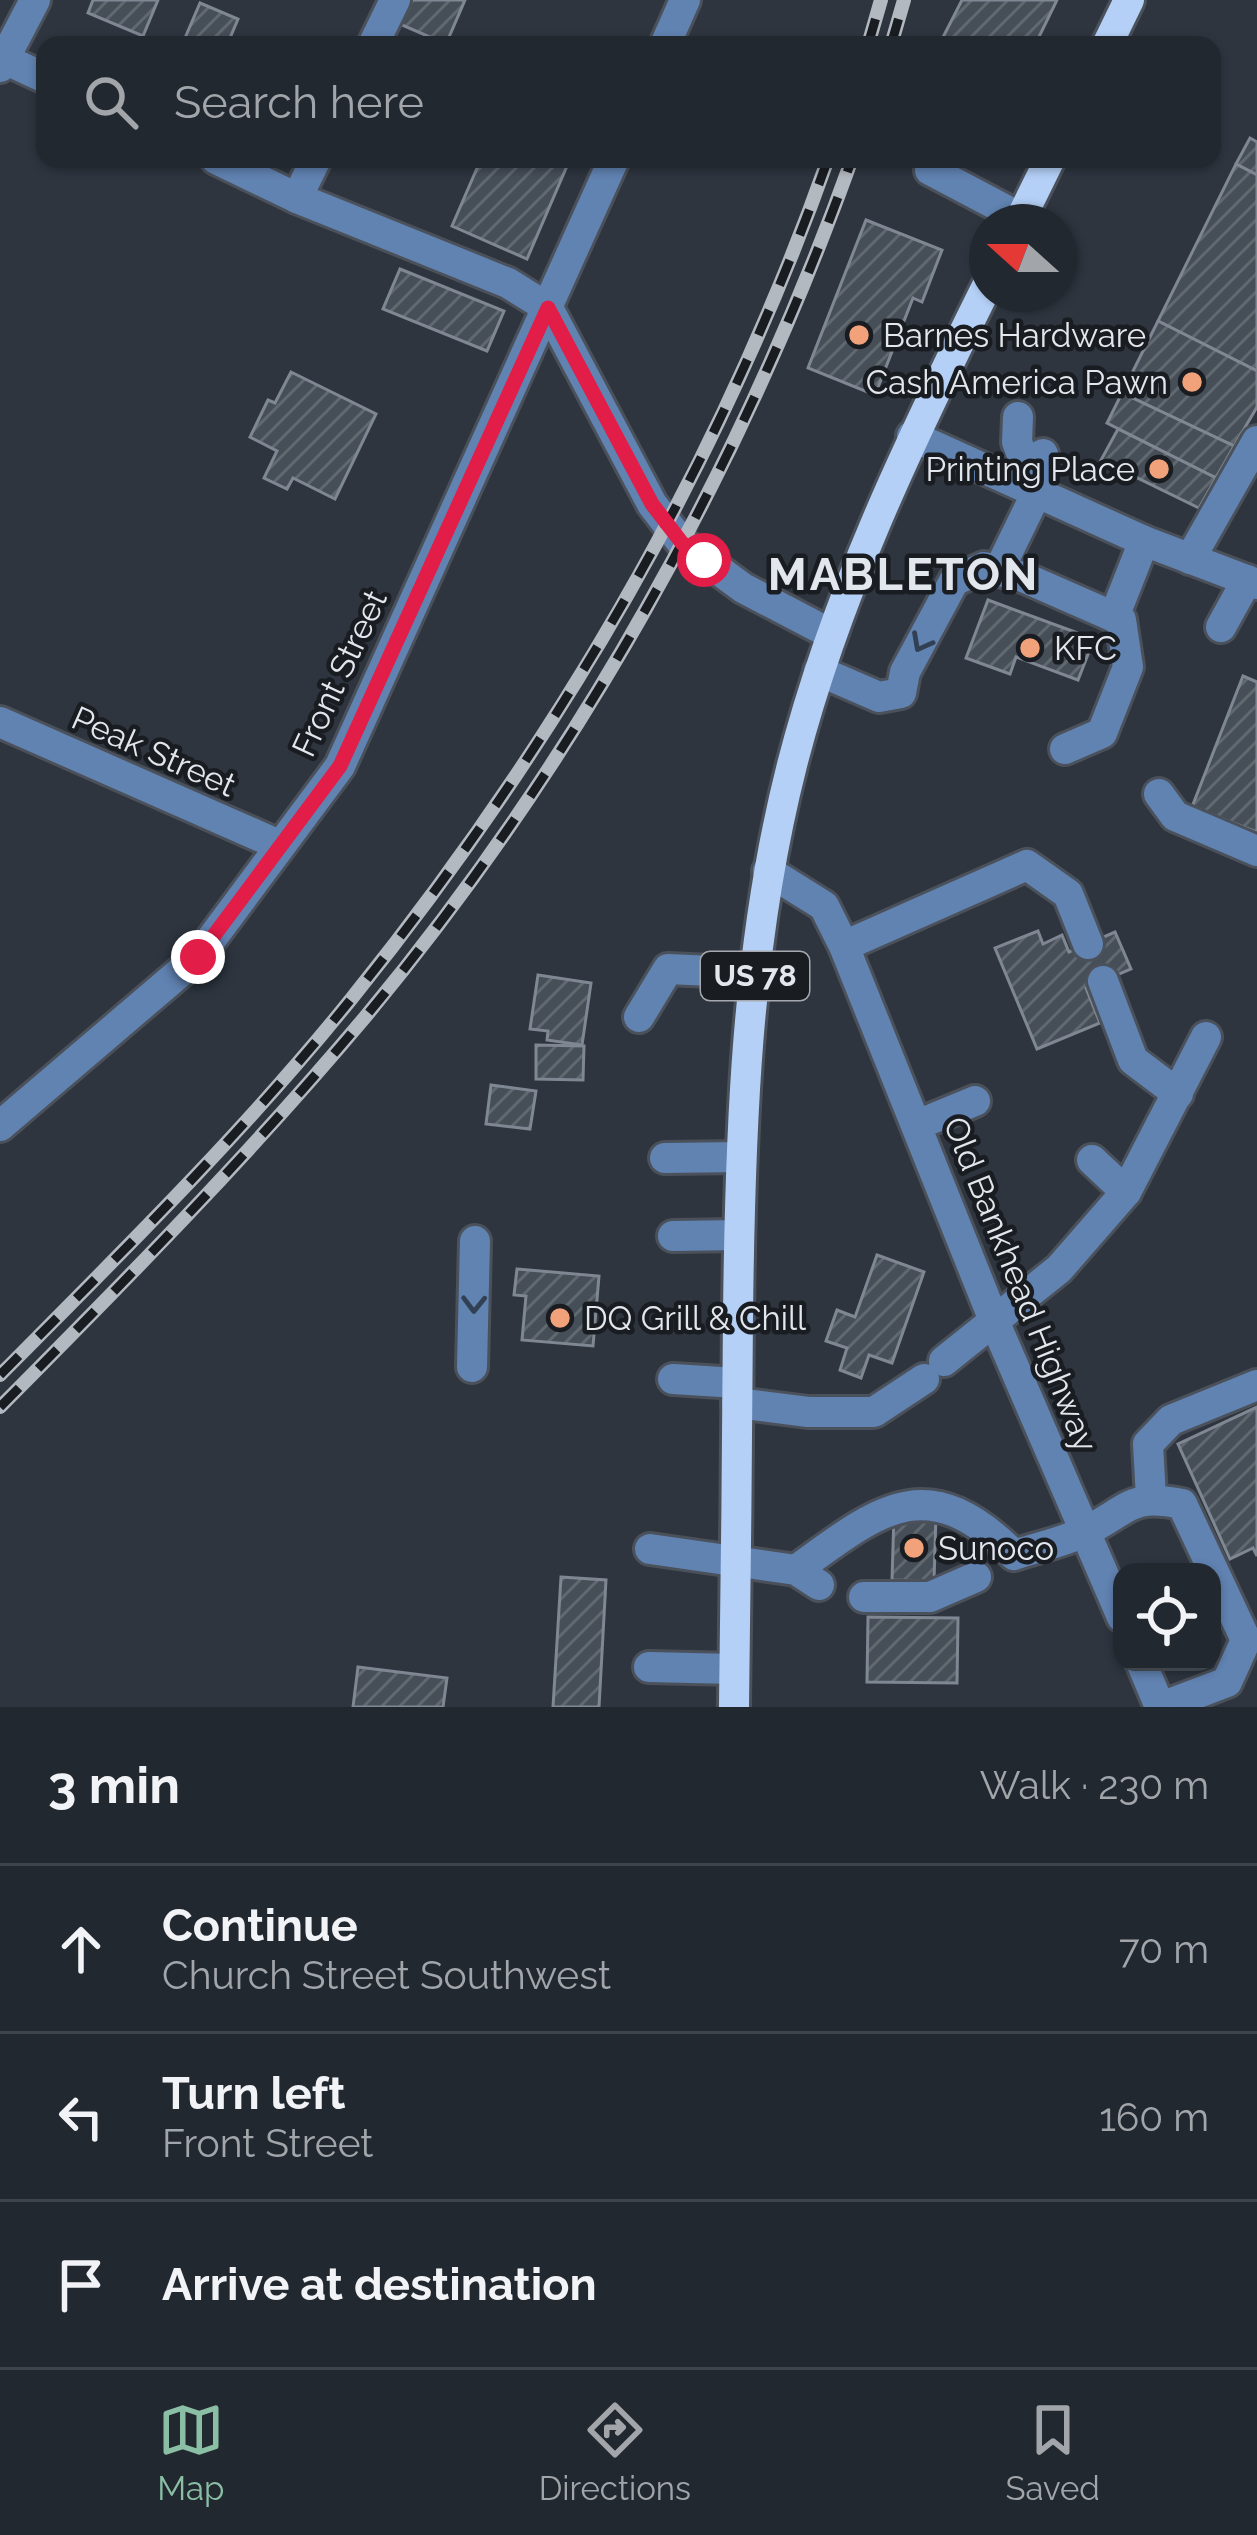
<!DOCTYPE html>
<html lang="en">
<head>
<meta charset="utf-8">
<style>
  body { margin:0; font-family:Raleway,sans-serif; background:#2e343b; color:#f1f3f6 }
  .controls { position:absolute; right:36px; bottom:36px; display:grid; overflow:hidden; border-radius:24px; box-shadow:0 3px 9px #0004 }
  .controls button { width:108px; height:108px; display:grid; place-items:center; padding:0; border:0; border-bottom:3px solid #3f444b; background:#22282f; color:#f1f3f6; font:60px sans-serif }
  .compass { position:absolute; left:969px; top:204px; width:108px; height:108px; border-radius:50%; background:#22282f; box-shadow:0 3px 9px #0004; rotate:291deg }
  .stop { position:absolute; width:36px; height:36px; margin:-27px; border:9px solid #e11d48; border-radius:50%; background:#fff }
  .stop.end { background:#e11d48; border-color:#fff; box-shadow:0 3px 12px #0008 }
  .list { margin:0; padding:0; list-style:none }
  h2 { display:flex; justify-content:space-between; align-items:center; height:156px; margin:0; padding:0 48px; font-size:51px }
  h2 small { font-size:39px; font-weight:400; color:#a2a6aa }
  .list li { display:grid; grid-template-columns:78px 1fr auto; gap:36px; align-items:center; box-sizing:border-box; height:168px; padding:0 48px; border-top:3px solid #3f444b }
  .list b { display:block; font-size:45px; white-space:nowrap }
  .list p { margin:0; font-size:39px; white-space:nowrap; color:#a2a6aa }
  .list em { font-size:39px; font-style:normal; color:#a2a6aa }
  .icon { flex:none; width:66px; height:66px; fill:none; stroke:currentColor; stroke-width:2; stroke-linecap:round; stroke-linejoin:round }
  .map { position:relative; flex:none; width:1257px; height:1707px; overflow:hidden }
  .search { position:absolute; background:#22282f; box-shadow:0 3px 9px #0004; left:36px; right:36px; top:36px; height:132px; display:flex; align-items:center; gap:30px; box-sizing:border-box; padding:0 42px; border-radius:24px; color:#a2a6aa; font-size:45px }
  .sheet { height:660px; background:#22282f }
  nav { display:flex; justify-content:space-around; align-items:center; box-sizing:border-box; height:168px; border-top:3px solid #3f444b; background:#22282f; font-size:33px; color:#a2a6aa }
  nav a { display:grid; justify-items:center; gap:6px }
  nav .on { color:#8abfa5 }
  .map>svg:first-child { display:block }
  .building { fill:url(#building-hatch); stroke:#7f8793; stroke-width:3 }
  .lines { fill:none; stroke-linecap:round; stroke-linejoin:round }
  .minor-casing { stroke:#4b515b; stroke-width:36 }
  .major-casing { stroke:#4b515b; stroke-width:36 }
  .minor { stroke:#6183b2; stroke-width:30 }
  .major { stroke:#b4d0f7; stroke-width:30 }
  .rail-casing { stroke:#b3b9c0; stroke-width:14 }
  .rail { stroke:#191c21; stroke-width:9; stroke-dasharray:27; stroke-linecap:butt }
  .oneway { stroke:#324054 }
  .route { stroke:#e11d48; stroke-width:15 }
  .poi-dot { fill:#f1a27b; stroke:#191c21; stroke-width:4.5 }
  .labels { text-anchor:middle; stroke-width:9; stroke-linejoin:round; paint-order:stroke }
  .shield { fill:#191c21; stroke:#a6aab0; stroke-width:3 }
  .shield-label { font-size:30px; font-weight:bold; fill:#e2e7ed }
  .poi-label { font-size:33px; fill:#e2e7ed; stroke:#191c21; text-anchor:start }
  .street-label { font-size:33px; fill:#e2e7ed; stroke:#191c21 }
  .district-label { font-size:45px; font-weight:bold; letter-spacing:3px; fill:#e2e7ed; stroke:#191c21 }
</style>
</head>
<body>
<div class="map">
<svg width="1257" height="1707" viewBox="0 0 1257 1707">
  <defs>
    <pattern id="building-hatch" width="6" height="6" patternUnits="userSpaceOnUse" patternTransform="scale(3)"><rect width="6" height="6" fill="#464e58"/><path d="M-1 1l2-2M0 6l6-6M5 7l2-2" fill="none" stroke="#606870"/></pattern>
  </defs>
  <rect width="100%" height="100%" fill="#2e353f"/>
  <g class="building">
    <path d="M93 0H158L143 36 88 13Z"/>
    <path d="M405 0H465L446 44 395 22Z"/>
    <path d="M962 0H1057L1035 45H939Z"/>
    <path d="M200 3 238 19 227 45H182Z"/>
    <path d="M1250 138 1257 142V175L1236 164Z"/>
    <path d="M481 159H570L527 259 452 226Z"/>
    <path d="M1236 164 1257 175V371L1158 321Z"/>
    <path d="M866 220 942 250 922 302 913 298 875 395 808 368Z"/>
    <path d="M400 269 504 311 487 351 383 309Z"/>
    <path d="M1158 321 1257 371V407L1234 446 1122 393Z"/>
    <path d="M291 372 376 414 335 499 293 478 287 489 264 478 277 451 250 437 268 400 275 403Z"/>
    <path d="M1122 393 1234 446 1216 478 1107 423Z"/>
    <path d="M1118 429 1216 478 1199 508 1101 460Z"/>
    <path d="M988 600 1094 639 1078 680 1016 657 1010 674 966 658Z"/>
    <path d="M1243 676 1257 682V832L1192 807Z"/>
    <path d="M1038 931 1043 944 1062 935 1069 952 1115 932 1131 969 1086 988 1100 1023 1037 1049 995 948Z"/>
    <path d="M538 975 591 983 582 1045 547 1040 548 1031 530 1029Z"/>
    <path d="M536 1045 584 1046 583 1080 536 1079Z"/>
    <path d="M491 1085 536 1091 530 1129 486 1124Z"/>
    <path d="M877 1255 924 1272 892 1363 869 1355 861 1378 840 1370 847 1348 826 1341 837 1310 855 1317Z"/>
    <path d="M517 1269 599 1276 593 1346 522 1340 526 1296 514 1295Z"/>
    <path d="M1257 1407V1556L1253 1548 1230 1559 1178 1444Z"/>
    <path d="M894 1514 936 1515 934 1581 892 1580Z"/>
    <path d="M561 1577 606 1580 599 1707H553Z"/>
    <path d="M868 1617 958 1618 957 1683 867 1682Z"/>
    <path d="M358 1667 447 1678 443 1707H353Z"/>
  </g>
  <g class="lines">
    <g class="minor-casing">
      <g id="minor">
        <path d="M373 45 395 0"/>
        <path d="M665 45 685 0"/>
        <path d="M0 57 45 78"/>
        <path d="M0 67 35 0"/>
        <path d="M216 159 297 198 508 283 548 308 652 504 682 543 743 588 831 634"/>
        <path d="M930 170 1021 218"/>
        <path d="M297 198 316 159"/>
        <path d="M1018 417 1017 442 1025 463 1041 468"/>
        <path d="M912 436 1144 541 1257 584"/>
        <path d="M1190 559 1257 441"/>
        <path d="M999 570 1036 494 1043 454"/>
        <path d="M1114 617 1144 541"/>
        <path d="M1221 627 1247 580"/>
        <path d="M819 671 879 697 901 693 905 672 954 581 984 567 1023 577 1121 620 1128 667 1102 733 1065 749"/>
        <path d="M0 722 279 845"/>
        <path d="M1159 794 1175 816 1257 851"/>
        <path d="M768 871 824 906 844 946 995 1323 1122 1617"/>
        <path d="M844 946 1027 865 1068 894 1088 944"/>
        <path d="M1103 981 1133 1060 1178 1094"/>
        <path d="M639 1017 668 969 756 973"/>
        <path d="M917 1125 975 1101"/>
        <path d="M0 1126 198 957 340 766 614 159"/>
        <path d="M665 1158 740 1157"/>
        <path d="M1092 1160 1126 1192"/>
        <path d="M673 1236 739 1235"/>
        <path d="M944 1361 1059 1269 1126 1192 1206 1037"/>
        <path d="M472 1367 475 1241"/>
        <path d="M673 1379 737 1383"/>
        <path d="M737 1403 808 1412H874L924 1379"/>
        <path d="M1151 1498 1148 1444 1171 1420 1257 1385"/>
        <path d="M650 1549 796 1570 819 1585"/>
        <path d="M796 1570C880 1509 927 1468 1014 1555 1038 1547 1064 1542 1086 1531 1129 1510 1129 1493 1182 1504L1246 1640 1227 1682 1161 1707"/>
        <path d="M864 1597H930L976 1577"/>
        <path d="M1141 1662 1160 1707"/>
        <path d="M649 1667 734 1669"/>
      </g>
    </g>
    <g class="major-casing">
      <g id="major">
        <path d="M1107 45 1129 0"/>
        <path d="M1019 222 1050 159"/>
        <path d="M734 1707C736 1577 737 1446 738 1316 740 1132 746 945 792 765 835 597 910 441 987 286"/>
      </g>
    </g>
    <use href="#minor" class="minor"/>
    <use href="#major" class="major"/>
    <g class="rail-casing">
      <g id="rail">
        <path d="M868 45 881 0"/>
        <path d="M891 45 904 0"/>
        <path d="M0 1375C121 1253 244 1132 352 998 555 746 720 464 828 159"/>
        <path d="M0 1407C126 1280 251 1153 366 1016 576 763 741 468 852 159"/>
      </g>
    </g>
    <use href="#rail" class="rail"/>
  </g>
  <defs><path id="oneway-chevron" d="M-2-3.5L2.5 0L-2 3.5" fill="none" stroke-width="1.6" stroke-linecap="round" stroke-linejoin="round" transform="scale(3)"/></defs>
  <g class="oneway">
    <use href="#oneway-chevron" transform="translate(921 643) rotate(118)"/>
    <use href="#oneway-chevron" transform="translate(474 1304) rotate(91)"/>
  </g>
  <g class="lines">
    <path class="route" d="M198 957 340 766 548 308 652 504 682 543 704 560"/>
  </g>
  <g class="poi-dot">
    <circle cx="859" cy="335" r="12"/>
    <circle cx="1192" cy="382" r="12"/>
    <circle cx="1159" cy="469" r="12"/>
    <circle cx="1030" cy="648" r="12"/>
    <circle cx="560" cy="1318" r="12"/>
    <circle cx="914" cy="1548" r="12"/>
  </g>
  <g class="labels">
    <rect class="shield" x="701" y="952" width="108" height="48" rx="9"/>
    <g class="shield-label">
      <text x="755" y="986">US 78</text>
    </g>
    <g class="poi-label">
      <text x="883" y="347">Barnes Hardware</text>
      <text x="1168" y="394" text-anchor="end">Cash America Pawn</text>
      <text x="1135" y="481" text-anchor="end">Printing Place</text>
      <text x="1054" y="660">KFC</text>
      <text x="584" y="1330">DQ Grill &amp; Chill</text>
      <text x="938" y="1560">Sunoco</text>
    </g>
    <g class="street-label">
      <text transform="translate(339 673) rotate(-65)" y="12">Front Street</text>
      <text transform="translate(154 751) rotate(24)" y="12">Peak Street</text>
      <text transform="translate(1021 1284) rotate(68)" y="12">Old Bankhead Highway</text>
    </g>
    <g class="district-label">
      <text x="904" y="590">MABLETON</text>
    </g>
  </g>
</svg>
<div class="controls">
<button><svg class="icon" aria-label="locate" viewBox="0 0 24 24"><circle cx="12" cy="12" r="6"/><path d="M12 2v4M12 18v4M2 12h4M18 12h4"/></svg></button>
</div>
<svg class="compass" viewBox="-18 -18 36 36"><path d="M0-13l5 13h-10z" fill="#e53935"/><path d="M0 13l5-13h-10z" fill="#a2a6aa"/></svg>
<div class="stop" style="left:704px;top:560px"></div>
<div class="stop end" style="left:198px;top:957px"></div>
<div class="search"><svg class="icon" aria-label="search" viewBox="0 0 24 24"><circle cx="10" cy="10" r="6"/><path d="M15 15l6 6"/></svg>Search here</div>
</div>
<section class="sheet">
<h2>3 min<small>Walk · 230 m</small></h2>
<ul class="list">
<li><svg class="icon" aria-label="ahead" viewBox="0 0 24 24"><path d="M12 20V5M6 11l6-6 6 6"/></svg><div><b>Continue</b><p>Church Street Southwest</p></div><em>70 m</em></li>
<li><svg class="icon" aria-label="left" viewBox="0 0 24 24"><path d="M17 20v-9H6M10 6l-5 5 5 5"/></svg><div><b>Turn left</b><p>Front Street</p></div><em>160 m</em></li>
<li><svg class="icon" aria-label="arrive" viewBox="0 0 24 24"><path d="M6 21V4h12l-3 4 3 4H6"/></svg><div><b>Arrive at destination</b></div></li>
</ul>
</section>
<nav>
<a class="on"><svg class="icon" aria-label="map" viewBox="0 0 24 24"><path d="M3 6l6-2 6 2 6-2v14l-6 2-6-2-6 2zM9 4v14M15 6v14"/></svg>Map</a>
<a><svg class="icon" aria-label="directions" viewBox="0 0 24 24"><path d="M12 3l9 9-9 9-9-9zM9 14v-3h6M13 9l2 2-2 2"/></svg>Directions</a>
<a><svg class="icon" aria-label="saved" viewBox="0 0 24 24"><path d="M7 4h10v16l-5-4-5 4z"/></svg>Saved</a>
</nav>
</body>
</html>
